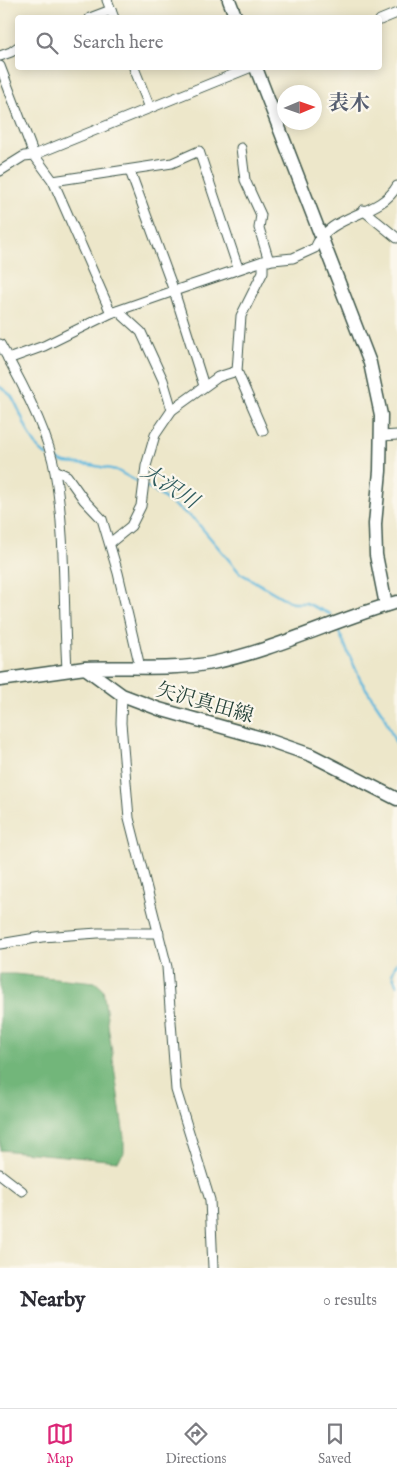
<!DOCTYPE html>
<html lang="en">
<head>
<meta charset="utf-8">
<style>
  body { margin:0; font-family:"IM FELL English","Noto Serif JP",serif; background:#f2f2f3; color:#2b2b33 }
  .compass { position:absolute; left:277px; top:85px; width:45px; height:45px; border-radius:50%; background:#fff; box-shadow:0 2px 12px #0003; rotate:88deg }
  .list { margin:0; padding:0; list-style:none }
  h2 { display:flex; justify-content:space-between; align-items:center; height:65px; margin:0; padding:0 20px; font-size:21px }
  h2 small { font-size:16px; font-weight:400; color:#7c7c81 }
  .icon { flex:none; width:28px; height:28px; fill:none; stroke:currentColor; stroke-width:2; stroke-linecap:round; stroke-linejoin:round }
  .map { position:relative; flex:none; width:397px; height:1268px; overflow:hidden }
  .search { position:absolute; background:#fff; box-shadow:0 2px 12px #0003; left:15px; right:15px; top:15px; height:55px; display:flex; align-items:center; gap:12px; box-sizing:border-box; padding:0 18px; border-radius:5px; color:#7c7c81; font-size:19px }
  .sheet { height:140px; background:#fff }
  nav { display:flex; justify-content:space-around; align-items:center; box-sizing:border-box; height:70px; border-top:1px solid #e1e1e2; background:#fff; font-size:14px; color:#7c7c81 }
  nav a { display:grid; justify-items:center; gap:2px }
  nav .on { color:#db2777 }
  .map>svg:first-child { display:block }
  .forest { fill:#72b67a; stroke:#487a57 }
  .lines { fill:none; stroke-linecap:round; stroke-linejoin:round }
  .stream { stroke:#60b8dd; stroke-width:2.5 }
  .street-casing { stroke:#3e564a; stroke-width:11 }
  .secondary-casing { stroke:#3e564a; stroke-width:15 }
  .street { stroke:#fff; stroke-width:9 }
  .secondary { stroke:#fff; stroke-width:12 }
  .labels { text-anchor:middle; stroke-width:4.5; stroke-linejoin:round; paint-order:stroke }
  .street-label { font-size:20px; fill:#1f3d34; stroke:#fbf7ec }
  .neighbourhood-label { font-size:21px; font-weight:bold; fill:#565e70; stroke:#fbf7ec }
  .water-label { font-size:21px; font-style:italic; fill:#2f5c5e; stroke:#fbf7ec }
</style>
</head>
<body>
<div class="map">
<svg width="397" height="1268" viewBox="0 0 397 1268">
  <rect width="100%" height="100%" fill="#fbf7ec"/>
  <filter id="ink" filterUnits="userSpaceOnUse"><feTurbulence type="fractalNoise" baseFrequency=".02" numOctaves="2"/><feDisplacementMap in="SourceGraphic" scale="10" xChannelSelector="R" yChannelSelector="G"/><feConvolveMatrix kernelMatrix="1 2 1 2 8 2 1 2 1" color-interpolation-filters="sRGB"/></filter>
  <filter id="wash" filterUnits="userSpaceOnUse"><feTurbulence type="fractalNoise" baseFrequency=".0096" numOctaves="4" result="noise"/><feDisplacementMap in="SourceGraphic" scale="20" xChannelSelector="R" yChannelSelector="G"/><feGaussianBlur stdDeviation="1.12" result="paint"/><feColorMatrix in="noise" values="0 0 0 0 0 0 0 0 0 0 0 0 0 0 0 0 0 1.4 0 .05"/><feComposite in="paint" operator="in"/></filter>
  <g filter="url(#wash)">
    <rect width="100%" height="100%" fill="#ede7ca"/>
    <path class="forest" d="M0 974H14L95 982 103 989 124 1137V1153L118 1161 0 1150Z"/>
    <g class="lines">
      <g class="stream">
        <path d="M0 387C4 390 9 393 12 397 23 413 29 447 48 456"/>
        <path d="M55 459 65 463 91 465 116 470 154 491 195 520 240 573 292 603H306L330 614"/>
        <path d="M338 630 361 681 383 714 397 746"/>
        <path d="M397 900V929"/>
        <path d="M397 962 392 973 397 985"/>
      </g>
    </g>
  </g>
  <g filter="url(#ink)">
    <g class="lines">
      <g class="street-casing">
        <g id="street">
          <path d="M107 0 114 18"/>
          <path d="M90 18 111 10"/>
          <path d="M380 20 397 13"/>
          <path d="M0 56 11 52 18 47"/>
          <path d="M0 66 34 155 53 181 111 313"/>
          <path d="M134 68 150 108"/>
          <path d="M241 148 245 180 261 215 259 228 269 261"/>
          <path d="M0 171 24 156 34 155 249 68"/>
          <path d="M130 171 174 291 204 386"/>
          <path d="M53 181 172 163 199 151 238 268"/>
          <path d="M363 210 397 238"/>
          <path d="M118 311 141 332 163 380 172 410"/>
          <path d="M0 344C20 379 49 433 55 472 66 536 63 605 67 669"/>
          <path d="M8 359 44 346 111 313 174 291 263 261 293 258 315 248C329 213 380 217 397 186"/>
          <path d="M263 431 237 371 241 316 263 272V261"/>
          <path d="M382 436 397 435"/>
          <path d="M55 470 67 476 84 500 102 519 118 573 140 667"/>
          <path d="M110 543 131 526 141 506 146 466 155 435 172 410 218 377 237 371"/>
          <path d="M122 695 121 723 129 818 167 967 176 1090 210 1200 213 1268"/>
          <path d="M0 944 42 937 98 933H159"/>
          <path d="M0 1174 22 1191"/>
        </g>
      </g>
      <g class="secondary-casing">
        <g id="secondary">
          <path d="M229 0 236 18"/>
          <path d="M256 68 370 363 381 415 380 471 375 524 376 555 386 605"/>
          <path d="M85 668C127 666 171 671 212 663 276 650 334 620 397 602"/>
          <path d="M0 680 85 668 122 695 159 709 265 739 311 755 397 799"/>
        </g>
      </g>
      <use href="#street" class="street"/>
      <use href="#secondary" class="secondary"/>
    </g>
  </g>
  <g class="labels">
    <g class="street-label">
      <text transform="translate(205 702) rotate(16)" y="7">矢沢真田線</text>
    </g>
    <g class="neighbourhood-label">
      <text x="349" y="110">表木</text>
    </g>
    <g class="water-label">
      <text transform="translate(170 486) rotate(33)" y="7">大沢川</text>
    </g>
  </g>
</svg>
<svg class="compass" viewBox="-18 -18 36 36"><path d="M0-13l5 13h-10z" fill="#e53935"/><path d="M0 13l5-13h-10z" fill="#7c7c81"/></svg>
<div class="search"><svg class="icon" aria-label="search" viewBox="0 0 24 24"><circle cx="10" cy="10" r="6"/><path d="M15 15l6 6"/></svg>Search here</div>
</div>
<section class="sheet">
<h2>Nearby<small>0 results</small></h2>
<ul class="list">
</ul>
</section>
<nav>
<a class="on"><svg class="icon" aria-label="map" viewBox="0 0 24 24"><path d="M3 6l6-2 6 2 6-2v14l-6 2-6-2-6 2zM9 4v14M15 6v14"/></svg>Map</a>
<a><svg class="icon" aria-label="directions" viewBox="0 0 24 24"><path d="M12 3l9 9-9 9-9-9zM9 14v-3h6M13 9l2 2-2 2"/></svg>Directions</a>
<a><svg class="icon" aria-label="saved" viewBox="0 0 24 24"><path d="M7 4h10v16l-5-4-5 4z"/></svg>Saved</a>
</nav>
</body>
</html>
